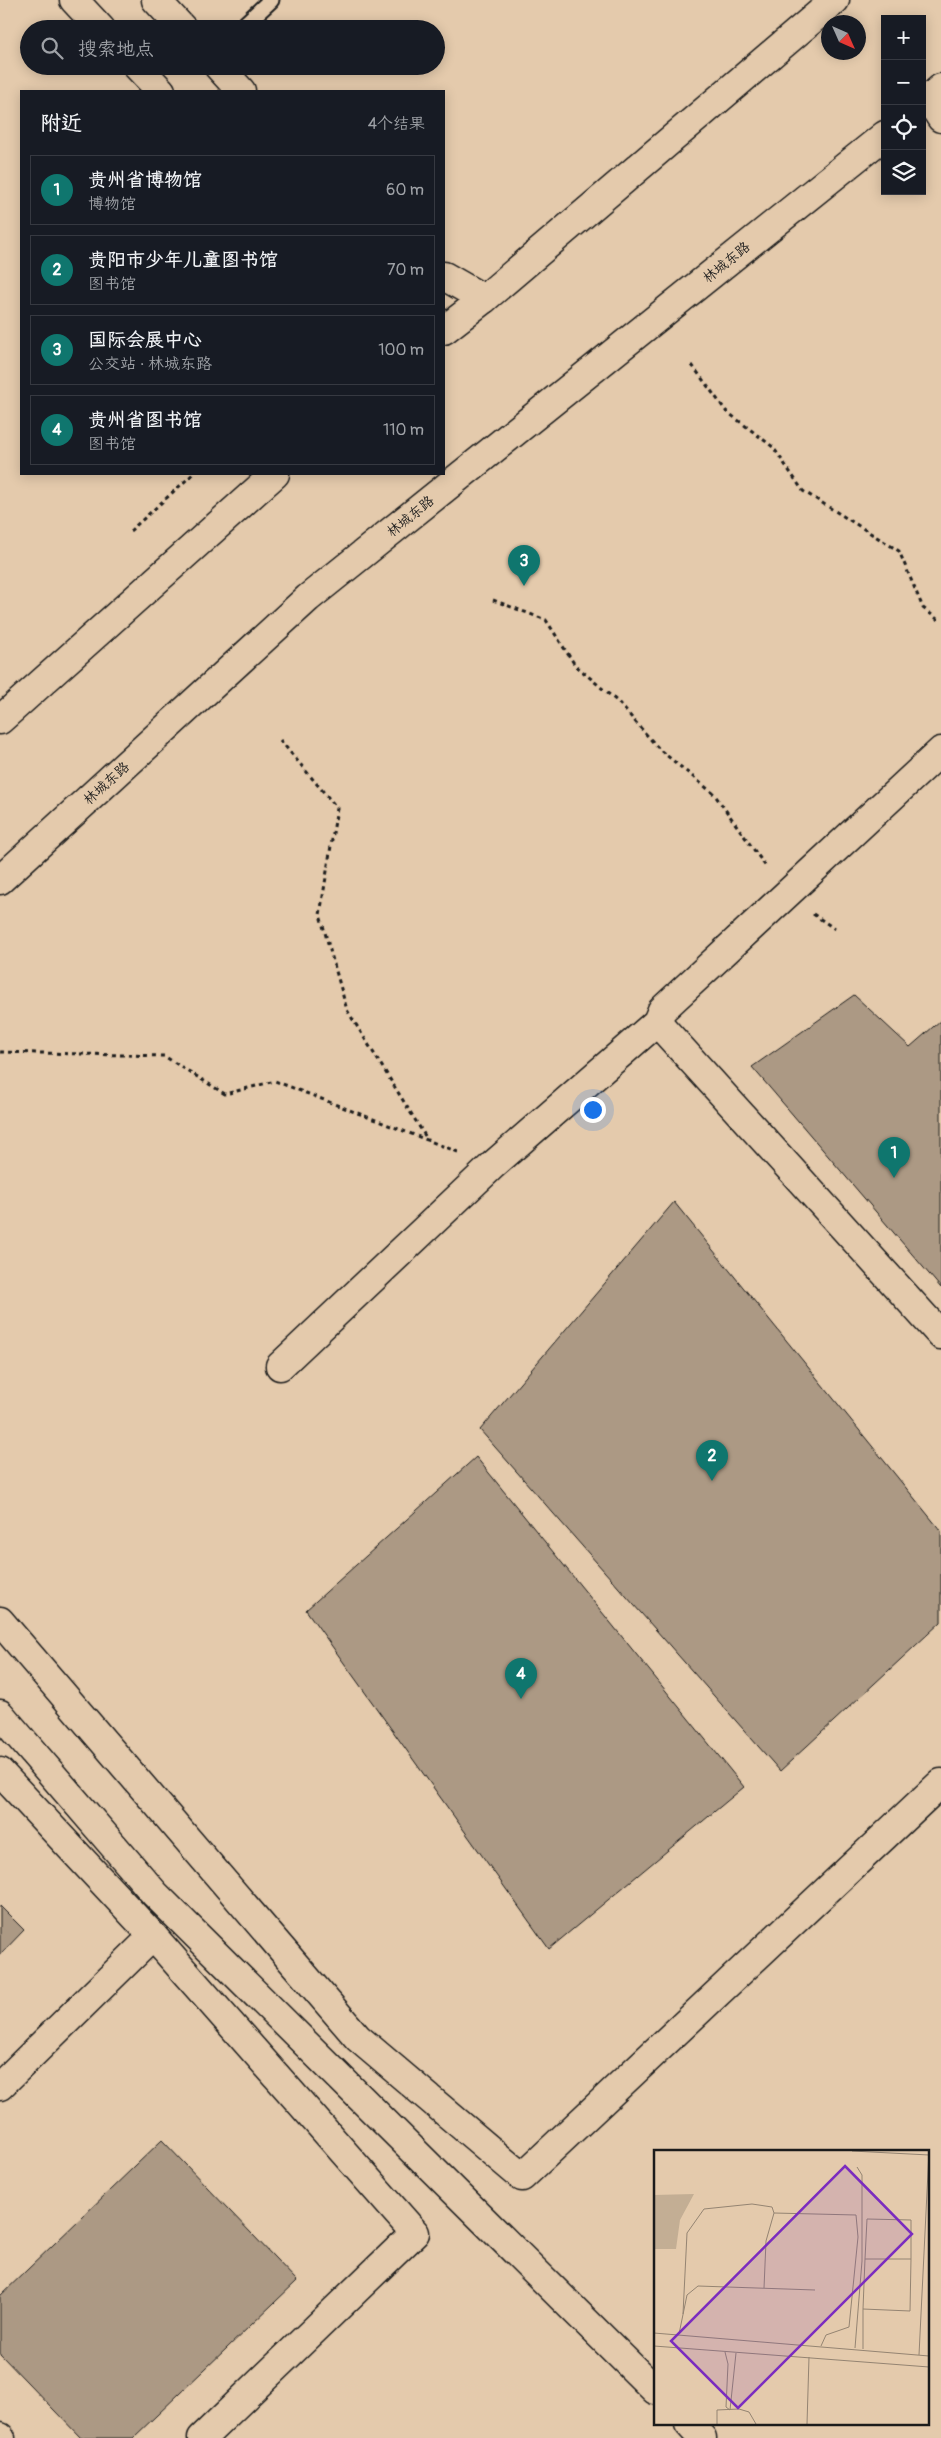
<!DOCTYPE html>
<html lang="zh">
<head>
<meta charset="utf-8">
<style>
  body { margin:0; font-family:Pangolin,"LXGW WenKai TC",sans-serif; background:#242831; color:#f1f3f6 }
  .controls { position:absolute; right:15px; top:15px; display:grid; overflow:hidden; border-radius:0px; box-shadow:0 2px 12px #0003 }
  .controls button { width:45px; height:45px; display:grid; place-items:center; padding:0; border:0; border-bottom:1px solid #363941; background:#171b24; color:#f1f3f6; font:25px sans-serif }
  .compass { position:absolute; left:821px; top:15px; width:45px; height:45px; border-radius:50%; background:#171b24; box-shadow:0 2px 12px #0003; rotate:135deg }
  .you { position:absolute; left:592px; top:1109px; width:18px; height:18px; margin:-12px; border:4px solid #fff; border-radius:50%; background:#1a73e8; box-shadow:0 0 0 8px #1a73e833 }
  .badge { display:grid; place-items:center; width:32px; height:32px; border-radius:50%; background:#0f766e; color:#fff; font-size:16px; font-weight:700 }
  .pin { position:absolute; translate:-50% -41px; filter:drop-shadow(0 1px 2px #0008) }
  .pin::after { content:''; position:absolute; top:26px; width:18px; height:15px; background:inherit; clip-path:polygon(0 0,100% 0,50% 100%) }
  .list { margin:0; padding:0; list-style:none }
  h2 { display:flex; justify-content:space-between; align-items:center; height:65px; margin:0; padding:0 20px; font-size:21px }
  h2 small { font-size:16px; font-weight:400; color:#9ea1a6 }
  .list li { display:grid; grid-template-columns:32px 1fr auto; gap:15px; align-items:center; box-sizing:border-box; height:70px; margin:0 10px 10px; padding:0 10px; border:1px solid #363941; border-radius:0px }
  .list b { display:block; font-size:19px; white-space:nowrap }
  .list p { margin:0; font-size:16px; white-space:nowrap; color:#9ea1a6 }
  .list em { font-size:16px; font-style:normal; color:#9ea1a6 }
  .icon { flex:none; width:28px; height:28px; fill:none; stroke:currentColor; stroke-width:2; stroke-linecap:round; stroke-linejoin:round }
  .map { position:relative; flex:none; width:941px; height:2438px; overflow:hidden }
  .search { position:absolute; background:#171b24; box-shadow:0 2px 12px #0003; left:20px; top:20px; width:425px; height:55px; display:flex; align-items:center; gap:12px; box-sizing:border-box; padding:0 18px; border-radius:28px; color:#9ea1a6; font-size:19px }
  .panel { position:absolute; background:#171b24; box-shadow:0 2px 12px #0003; left:20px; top:90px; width:425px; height:385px; border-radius:0px }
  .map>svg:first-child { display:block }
  .building { fill:#ac9984; stroke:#1c1c1c }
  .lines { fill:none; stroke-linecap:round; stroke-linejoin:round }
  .lane-casing { stroke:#1c1c1c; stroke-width:19 }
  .street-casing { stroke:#1c1c1c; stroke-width:31 }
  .primary-casing { stroke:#1c1c1c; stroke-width:31 }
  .path { stroke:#1c1c1c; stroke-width:3; stroke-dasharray:4 4; stroke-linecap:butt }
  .lane { stroke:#e4caac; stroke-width:15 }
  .street { stroke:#e4caac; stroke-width:28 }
  .primary { stroke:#e4caac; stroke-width:28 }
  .labels { text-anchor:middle; stroke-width:5; stroke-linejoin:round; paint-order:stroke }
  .street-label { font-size:14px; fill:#1c1c1c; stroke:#e4caac }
  .inset-road { fill:none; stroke:#948472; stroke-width:1 }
  .view { fill:#7b2cbf; fill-opacity:0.15; stroke:#7b2cbf; stroke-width:2.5 }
  .inset-edge { fill:none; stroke:#1c1c1c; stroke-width:2.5 }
</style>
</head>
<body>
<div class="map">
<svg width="941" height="2438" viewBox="0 0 941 2438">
  <rect width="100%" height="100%" fill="#e4caac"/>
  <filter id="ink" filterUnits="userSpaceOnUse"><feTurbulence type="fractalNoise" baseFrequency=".02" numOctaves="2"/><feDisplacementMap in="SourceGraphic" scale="10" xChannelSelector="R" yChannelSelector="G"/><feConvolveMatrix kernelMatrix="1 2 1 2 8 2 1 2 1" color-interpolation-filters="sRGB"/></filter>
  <g filter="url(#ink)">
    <g class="building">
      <path d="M854 995 910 1047 941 1020V1288L752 1067Z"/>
      <path d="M674 1202 941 1531V1622L780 1771 480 1430Z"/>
      <path d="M476 1457 744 1787 549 1949 306 1610Z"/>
      <path d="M0 1906 24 1930 0 1955Z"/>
      <path d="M162 2140 297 2281 133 2438H81L0 2354V2296Z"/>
    </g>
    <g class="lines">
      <g class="lane-casing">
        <path id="lane" d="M240 29 271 0"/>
      </g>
      <g class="street-casing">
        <g id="street">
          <path d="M74 0 101 29"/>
          <path d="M156 0 183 29"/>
          <path d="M137 66 161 91"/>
          <path d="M218 66 241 91"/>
          <path d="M929 99 941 118"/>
          <path d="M444 276 484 299"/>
          <path d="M657 1022 941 1335"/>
          <path d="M280 1366 493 1165 657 1022 662 1010 941 751"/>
          <path d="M0 1621 358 2038 522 2177 941 1783"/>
          <path d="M0 1714 155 1894 655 2390"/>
          <path d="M0 1772 153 1936 415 2233 202 2438"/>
          <path d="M0 2086 153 1936"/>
          <path d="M689 2424 702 2438"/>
          <path d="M0 2437 1 2438"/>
        </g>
      </g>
      <g class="primary-casing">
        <g id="primary">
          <path d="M922 105 941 88"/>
          <path d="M444 330 484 299 835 0"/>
          <path d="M0 720 275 474"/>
          <path d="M0 880 308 598 885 135"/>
        </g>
      </g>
      <g class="path">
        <path d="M692 365 726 411 773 447 803 491 899 551 923 608 941 622"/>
        <path d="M130 531 193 474"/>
        <path d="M493 600 546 620 575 665 618 702 660 750 714 794 767 868"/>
        <path d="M280 740 337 808 320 915 347 1010 427 1139"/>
        <path d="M813 914 835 929"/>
        <path d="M0 1052 164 1056 225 1094 275 1081 458 1152"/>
      </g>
      <use href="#lane" class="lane"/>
      <use href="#street" class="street"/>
      <use href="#primary" class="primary"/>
    </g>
  </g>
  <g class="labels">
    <g class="street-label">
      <text transform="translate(726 262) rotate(-39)" y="5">林城东路</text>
      <text transform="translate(410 516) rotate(-39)" y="5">林城东路</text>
      <text transform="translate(106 783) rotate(-42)" y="5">林城东路</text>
    </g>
  </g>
  <g transform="translate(654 2150)">
    <rect width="275" height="275" fill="#e4caac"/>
    <path d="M40 44 26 70 22 99H0V45Z" fill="#c3ae94"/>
    <path class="inset-road" d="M198 1 275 5M120 63 202 65 204 87 195 177 172 185 167 196M209 159 256 161 257 109M29 164 33 83 50 59 98 54 118 57 120 63 112 91 110 138M0 183 275 206M25 184 33 145 44 136 161 140M0 196 275 217M201 198 208 111V25L203 17M209 199V159L211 109 213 69 257 70V109H211M71 202 74 214 72 257 76 260 82 203M265 205 275 1M63 274V260L85 259 95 262 102 274M153 274 155 207"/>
    <path class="view" d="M191 16 258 84 84 258 17 191Z"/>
    <rect width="275" height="275" class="inset-edge"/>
  </g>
</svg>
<div class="controls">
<button>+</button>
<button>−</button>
<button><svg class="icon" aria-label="locate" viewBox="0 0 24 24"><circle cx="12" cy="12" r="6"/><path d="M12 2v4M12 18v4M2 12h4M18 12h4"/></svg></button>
<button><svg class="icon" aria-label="layers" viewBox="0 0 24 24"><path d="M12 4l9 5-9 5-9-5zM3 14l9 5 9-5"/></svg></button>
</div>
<svg class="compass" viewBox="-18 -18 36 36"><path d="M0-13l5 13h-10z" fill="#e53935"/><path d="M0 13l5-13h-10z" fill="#9ea1a6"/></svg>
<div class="you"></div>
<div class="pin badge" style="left:894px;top:1178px">1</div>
<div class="pin badge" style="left:712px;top:1481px">2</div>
<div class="pin badge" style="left:524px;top:586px">3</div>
<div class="pin badge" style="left:521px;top:1699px">4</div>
<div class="search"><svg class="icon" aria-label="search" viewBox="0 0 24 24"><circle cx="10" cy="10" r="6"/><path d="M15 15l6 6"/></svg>搜索地点</div>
<section class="panel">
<h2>附近<small>4个结果</small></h2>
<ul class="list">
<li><span class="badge">1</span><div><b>贵州省博物馆</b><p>博物馆</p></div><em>60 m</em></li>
<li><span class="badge">2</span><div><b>贵阳市少年儿童图书馆</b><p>图书馆</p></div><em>70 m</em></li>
<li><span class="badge">3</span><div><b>国际会展中心</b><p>公交站 · 林城东路</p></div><em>100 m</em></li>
<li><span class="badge">4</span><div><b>贵州省图书馆</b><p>图书馆</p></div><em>110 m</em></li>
</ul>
</section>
</div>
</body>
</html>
